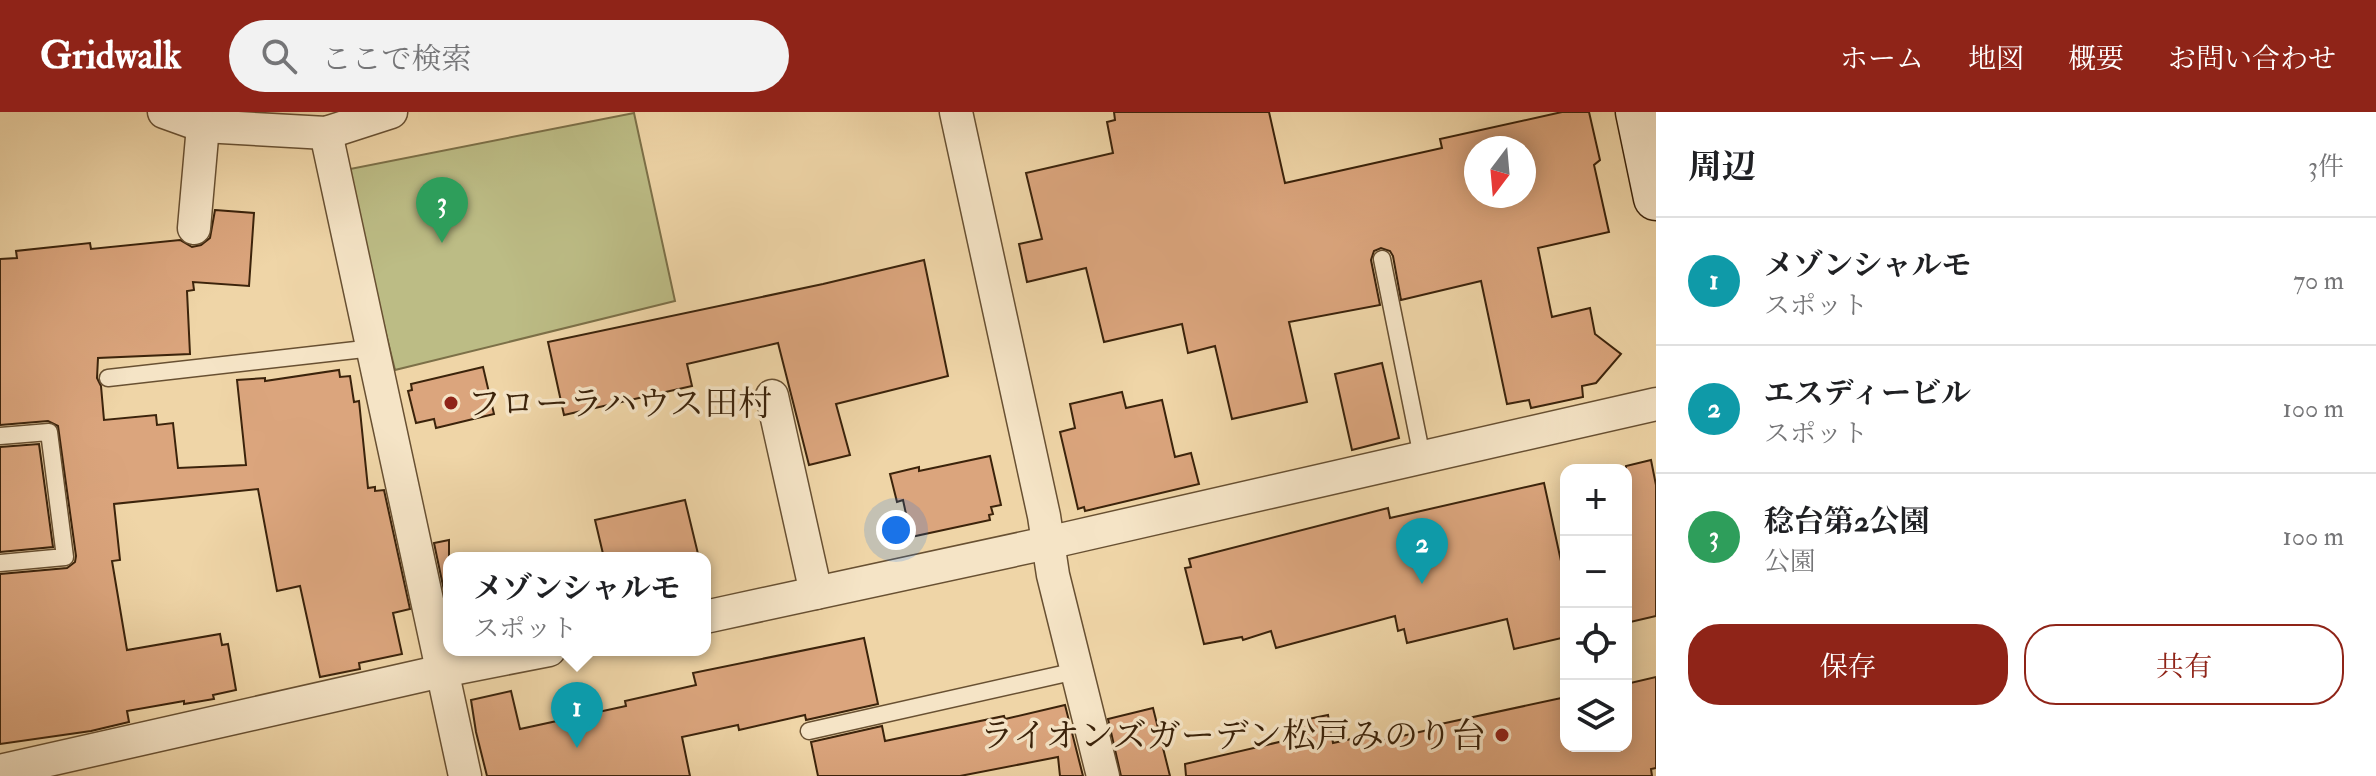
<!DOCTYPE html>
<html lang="ja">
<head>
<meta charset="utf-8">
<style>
  body { margin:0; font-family:"IM FELL Double Pica","Noto Serif JP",serif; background:#f2f2f2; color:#202124 }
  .controls { position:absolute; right:24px; bottom:24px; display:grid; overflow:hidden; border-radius:16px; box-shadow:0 4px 20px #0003 }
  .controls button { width:72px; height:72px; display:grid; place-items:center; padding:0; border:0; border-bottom:2px solid #e0e0e0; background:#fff; color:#202124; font:40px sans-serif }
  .compass { position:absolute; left:1464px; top:24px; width:72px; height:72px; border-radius:50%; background:#fff; box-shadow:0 4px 20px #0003; rotate:196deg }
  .you { position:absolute; left:896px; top:418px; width:28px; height:28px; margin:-20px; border:6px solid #fff; border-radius:50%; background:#1a73e8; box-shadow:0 0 0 12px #1a73e833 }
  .badge { display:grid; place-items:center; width:52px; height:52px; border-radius:50%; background:#8f2418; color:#fff; font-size:26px; font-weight:700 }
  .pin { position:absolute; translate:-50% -66px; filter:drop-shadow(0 2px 4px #0008) }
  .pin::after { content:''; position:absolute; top:42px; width:28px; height:24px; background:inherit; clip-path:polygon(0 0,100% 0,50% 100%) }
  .popup { position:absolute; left:443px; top:440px; width:268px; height:104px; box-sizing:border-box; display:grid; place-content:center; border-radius:16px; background:#fff; filter:drop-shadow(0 2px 6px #0005); font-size:26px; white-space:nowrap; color:#757577 }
  .popup b { font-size:30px; color:#202124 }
  .popup::after { content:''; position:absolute; left:50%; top:100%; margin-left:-16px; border:16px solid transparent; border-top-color:#fff }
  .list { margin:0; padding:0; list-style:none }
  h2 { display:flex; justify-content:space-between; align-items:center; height:104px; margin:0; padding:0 32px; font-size:34px }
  h2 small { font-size:26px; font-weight:400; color:#757577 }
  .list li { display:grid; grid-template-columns:52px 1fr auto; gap:24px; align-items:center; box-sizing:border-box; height:128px; padding:0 32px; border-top:2px solid #e0e0e0 }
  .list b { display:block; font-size:30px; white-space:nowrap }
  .list p { margin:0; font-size:26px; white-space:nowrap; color:#757577 }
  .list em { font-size:26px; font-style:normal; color:#757577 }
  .actions { display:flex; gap:16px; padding:24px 32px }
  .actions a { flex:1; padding:18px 0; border:2px solid #8f2418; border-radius:32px; text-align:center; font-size:28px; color:#8f2418 }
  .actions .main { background:#8f2418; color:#fff }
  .icon { flex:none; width:44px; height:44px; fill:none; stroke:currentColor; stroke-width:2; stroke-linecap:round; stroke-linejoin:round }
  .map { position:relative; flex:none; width:1656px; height:664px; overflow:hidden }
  header { display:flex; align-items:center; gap:48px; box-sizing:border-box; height:112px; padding:0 40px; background:#8f2418; color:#fff }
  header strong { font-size:38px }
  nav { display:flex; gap:44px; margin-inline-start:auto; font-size:28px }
  .search { width:560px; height:72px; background:#f2f2f2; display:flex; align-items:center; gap:20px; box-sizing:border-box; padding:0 28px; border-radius:44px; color:#757577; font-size:30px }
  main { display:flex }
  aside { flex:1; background:#fff }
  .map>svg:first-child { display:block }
  .green { fill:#bcbc85; stroke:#7c7048; stroke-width:2 }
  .building { fill:#dba57d; stroke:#3b230b; stroke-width:2; fill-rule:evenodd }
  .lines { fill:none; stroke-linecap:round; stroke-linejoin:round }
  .lane-casing { stroke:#685032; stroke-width:19 }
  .street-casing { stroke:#685032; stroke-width:35 }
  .secondary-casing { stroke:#3b230b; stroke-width:47 }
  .lane { stroke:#f5e4c6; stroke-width:16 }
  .street { stroke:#f5e4c6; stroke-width:32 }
  .secondary { stroke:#f5e4c6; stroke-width:44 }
  .poi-dot { fill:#8f2418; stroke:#f5e4c6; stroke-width:3 }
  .labels { text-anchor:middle; stroke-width:7; stroke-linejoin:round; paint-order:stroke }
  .poi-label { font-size:34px; fill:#3b230b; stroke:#f5e4c6; text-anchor:start }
</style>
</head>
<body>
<header>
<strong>Gridwalk</strong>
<div class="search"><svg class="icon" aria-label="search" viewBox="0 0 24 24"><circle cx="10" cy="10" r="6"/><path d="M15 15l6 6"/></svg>ここで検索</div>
<nav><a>ホーム</a><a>地図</a><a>概要</a><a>お問い合わせ</a></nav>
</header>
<main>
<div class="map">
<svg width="1656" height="664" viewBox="0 0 1656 664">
  <rect width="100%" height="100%" fill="#efd5a7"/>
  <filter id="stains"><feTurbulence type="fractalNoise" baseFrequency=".0025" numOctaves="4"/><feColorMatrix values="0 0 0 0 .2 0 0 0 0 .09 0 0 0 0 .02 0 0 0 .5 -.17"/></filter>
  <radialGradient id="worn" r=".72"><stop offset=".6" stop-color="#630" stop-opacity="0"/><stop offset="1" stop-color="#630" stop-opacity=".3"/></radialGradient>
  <path class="green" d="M634 1 675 189 395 258 345 58Z"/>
  <g class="building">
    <path d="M1114 0H1269L1285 71 1442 36 1440 27 1562 0H1589L1600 48 1594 53 1609 120 1538 136 1552 205 1590 196 1595 222 1621 242 1596 271 1582 274 1583 285 1531 296 1529 288 1507 292 1481 169 1401 188 1393 144 1390 139 1381 136 1374 139 1371 148 1380 193 1289 210 1307 290 1232 307 1215 234 1188 241 1182 212 1104 230 1086 156 1027 170 1019 132 1042 127 1026 61 1113 41 1107 10 1115 8ZM1476 36H1524V84H1476Z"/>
    <path d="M215 98 254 101 249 174 193 170 194 178 187 179 190 242 98 246 97 266 101 274 104 308 156 303 157 313 173 311 178 356 246 353 237 268 265 266V269L339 258 340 265 350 264 354 290 359 289 368 376 375 375V379L384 378 410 497 393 501 402 542 359 551 360 557 320 565 300 474 277 479 258 377 114 392 120 448 112 449 127 538 220 522 222 533 228 532 236 578 213 583 214 587 184 592V589L127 599 129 610 91 619 0 632V462L67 456 75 450 76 444 58 314 48 309 0 313V147L17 146 16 139 90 131 91 137 180 128 192 135 201 133 210 126Z"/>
    <path d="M924 148 948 264 836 292 850 343 809 353 778 231 687 252 692 274 564 303 548 230 823 172Z"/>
    <path d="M1382 251 1399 326 1352 338 1335 262Z"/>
    <path d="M483 255 494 302 436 316 434 307 416 311 408 279 412 278 411 272Z"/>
    <path d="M1122 280 1126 296 1162 288 1175 345 1191 341 1199 372 1085 399 1084 395 1078 397 1060 320 1075 316 1070 292Z"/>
    <path d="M39 332 53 435 0 440V335Z"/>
    <path d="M990 344 1001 393 991 395 993 402 989 403 990 408 911 425 903 388 897 390 890 362 919 355V359Z"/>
    <path d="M1651 348 1656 373V504L1626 511V354Z"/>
    <path d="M1544 371 1566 472V525L1514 537 1507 507 1407 531 1404 517 1398 519 1395 504 1276 536 1271 519 1243 528 1242 525 1204 532 1185 456 1191 455 1189 447 1388 396 1390 406Z"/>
    <path d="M685 388 699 446H604L595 408Z"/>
    <path d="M449 428V488H446L434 431Z"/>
    <path d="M864 526 878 592 806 608 805 603 739 618 738 613 682 625 690 664H487L476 620 471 588 511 579 520 617 626 594 625 589 696 573 693 561Z"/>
    <path d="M1656 565V656L1651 657 1652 664H1186L1185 652 1292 627 1289 611 1328 603 1333 631 1379 621 1380 629 1437 616 1436 613 1566 585V634H1626V572Z"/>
    <path d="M1065 593 1083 664H1060L1058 645 960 664H818L811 630 882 614 885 629 1004 604 1005 607Z"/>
    <path d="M1153 596 1170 664H1121L1108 607Z"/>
  </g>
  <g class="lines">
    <g class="lane-casing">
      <g id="lane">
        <path d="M1382 147 1422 345"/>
        <path d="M108 266 373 236"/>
        <path d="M0 324 49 320 65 445 0 451"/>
        <path d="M809 619 1076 559"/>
      </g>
    </g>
    <g class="street-casing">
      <g id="street">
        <path d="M164 0 203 14 326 21 391 0"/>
        <path d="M956 0 1044 404 1053 463 1103 664"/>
        <path d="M326 21 465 664"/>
        <path d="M194 116 203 14"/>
        <path d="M772 284 816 481"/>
        <path d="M705 505 1047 431 1656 292"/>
        <path d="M0 659 442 559 549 538"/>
      </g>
    </g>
    <g class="secondary-casing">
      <path id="secondary" d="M1638 0 1656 86"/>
    </g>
    <use href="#lane" class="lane"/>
    <use href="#street" class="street"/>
    <use href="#secondary" class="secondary"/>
  </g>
  <g class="poi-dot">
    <circle cx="451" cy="291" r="8"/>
    <circle cx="1502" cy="623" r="8"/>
  </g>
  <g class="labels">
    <g class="poi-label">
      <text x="467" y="303">フローラハウス田村</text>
      <text x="1486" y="635" text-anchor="end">ライオンズガーデン松戸みのり台</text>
    </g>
  </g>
  <rect width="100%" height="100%" filter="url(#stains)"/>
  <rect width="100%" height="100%" fill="url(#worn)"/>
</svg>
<div class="controls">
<button>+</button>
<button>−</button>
<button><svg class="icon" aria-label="locate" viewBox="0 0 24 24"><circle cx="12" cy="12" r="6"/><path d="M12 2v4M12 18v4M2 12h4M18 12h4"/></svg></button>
<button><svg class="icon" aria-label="layers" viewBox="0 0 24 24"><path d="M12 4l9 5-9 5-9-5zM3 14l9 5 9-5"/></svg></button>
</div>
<svg class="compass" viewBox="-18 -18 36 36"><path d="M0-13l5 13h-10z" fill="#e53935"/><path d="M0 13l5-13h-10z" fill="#757577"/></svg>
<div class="you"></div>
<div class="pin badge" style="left:577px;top:636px;background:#0f9aa8">1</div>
<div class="popup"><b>メゾンシャルモ</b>スポット</div>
<div class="pin badge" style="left:1422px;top:472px;background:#0f9aa8">2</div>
<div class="pin badge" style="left:442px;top:131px;background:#2e9e5b">3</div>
</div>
<aside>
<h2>周辺<small>3件</small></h2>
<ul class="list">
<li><span class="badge" style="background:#0f9aa8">1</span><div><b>メゾンシャルモ</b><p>スポット</p></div><em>70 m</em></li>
<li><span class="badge" style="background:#0f9aa8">2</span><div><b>エスディービル</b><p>スポット</p></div><em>100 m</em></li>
<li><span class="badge" style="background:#2e9e5b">3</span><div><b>稔台第2公園</b><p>公園</p></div><em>100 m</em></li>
</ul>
<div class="actions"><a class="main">保存</a><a>共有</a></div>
</aside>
</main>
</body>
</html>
